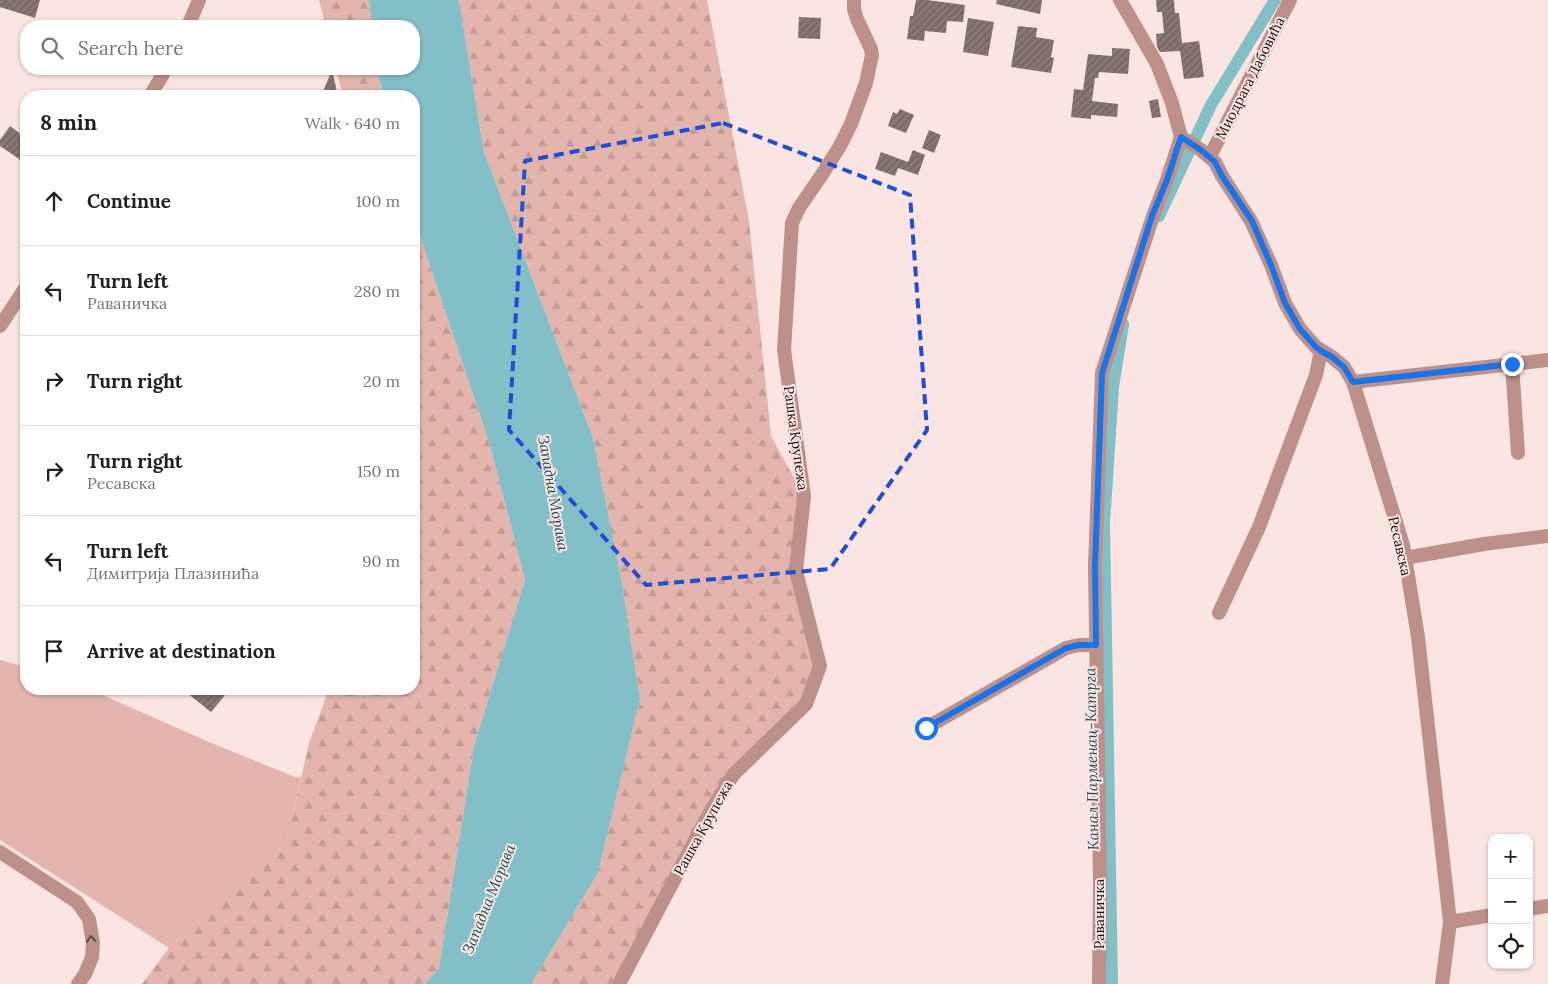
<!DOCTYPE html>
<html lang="en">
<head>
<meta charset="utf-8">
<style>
  body { margin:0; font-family:Lora,serif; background:#f2f2f2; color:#202124 }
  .controls { position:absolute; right:15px; bottom:15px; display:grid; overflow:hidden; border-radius:10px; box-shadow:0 1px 4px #0004 }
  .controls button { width:45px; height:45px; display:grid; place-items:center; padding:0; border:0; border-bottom:1px solid #e0e0e0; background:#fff; color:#202124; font:25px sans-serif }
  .stop { position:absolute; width:15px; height:15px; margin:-11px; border:4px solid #1a73e8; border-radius:50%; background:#fff }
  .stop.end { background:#1a73e8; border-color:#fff; box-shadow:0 1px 5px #0008 }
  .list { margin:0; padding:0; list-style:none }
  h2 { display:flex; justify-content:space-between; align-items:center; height:65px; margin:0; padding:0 20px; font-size:21px }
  h2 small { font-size:16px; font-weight:400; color:#757577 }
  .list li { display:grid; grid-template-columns:32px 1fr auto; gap:15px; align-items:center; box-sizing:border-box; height:90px; padding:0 20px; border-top:1px solid #e0e0e0 }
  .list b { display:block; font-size:19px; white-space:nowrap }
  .list p { margin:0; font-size:16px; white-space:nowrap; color:#757577 }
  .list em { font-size:16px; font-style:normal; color:#757577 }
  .icon { flex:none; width:28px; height:28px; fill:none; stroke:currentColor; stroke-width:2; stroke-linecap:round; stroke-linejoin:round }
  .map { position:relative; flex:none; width:1548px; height:984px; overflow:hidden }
  .search { position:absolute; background:#fff; box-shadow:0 1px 4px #0004; left:20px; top:20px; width:400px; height:55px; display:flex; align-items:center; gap:12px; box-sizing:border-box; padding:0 18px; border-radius:20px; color:#757577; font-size:19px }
  .panel { position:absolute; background:#fff; box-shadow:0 1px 4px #0004; left:20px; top:90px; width:400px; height:605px; border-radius:20px }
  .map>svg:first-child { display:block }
  .grass { fill:#e3b5ad }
  .forest { fill:url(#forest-firs) }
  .water { fill:#82bfc7 }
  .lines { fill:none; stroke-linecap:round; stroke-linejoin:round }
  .canal { stroke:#82bfc7; stroke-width:12 }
  .building { fill:url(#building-hatch) }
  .minor { stroke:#bd918a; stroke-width:14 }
  .oneway { stroke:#634c48 }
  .route { stroke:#1a73e8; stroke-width:6 }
  .marked { fill:none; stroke:#1d4ed8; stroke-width:4; stroke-dasharray:10 6; stroke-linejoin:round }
  .labels { text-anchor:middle; stroke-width:4; stroke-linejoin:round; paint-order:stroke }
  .street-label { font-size:14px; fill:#1a1312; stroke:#fae5e2 }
  .water-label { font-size:15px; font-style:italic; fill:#1a5056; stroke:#fae5e2 }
</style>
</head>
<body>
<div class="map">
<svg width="1548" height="984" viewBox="0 0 1548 984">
  <defs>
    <pattern id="forest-firs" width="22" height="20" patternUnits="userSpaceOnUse" patternTransform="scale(1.25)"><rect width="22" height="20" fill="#e3b5ad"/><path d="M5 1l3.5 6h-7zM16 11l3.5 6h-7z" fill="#c29b94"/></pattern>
    <pattern id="building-hatch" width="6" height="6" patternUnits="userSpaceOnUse" patternTransform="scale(1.25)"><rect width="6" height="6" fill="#887673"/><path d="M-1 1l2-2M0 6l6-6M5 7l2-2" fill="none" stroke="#6e605d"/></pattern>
  </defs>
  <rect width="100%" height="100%" fill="#fae5e2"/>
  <path class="grass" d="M0 660 26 667V689H89L209 742 295 777H301L290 827 169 948 0 840Z"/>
  <g class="forest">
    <path d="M319 0H369L372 26H326Z"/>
    <path d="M459 0H707L749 221 771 436 804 496 796 571 820 666 806 703 733 775 619 984H531L598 873 640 699 622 583 593 438 484 152Z"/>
    <path d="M336 69H377L384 96H343Z"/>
    <path d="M414 211 422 242 490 445 525 580 474 746 439 968 425 984H142L169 948 290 827 309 743 329 689H414Z"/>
  </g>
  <path class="water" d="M369 0H459L484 152 593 438 622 583 640 699 598 873 531 984H425L439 968 474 746 525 580 490 445 422 242 414 211V96H384L377 70V69H414V26H372Z"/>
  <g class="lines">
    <g class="canal">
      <path d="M1159 216 1211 105 1275 0"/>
      <path d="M1112 984 1104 524 1113 387 1123 324"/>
    </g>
  </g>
  <g class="building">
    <path d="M0 0H40L35 18 0 7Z"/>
    <path d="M916 0H927L965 5 963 22 947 21 946 33 925 31 924 41 907 39 910 16H913Z"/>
    <path d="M997 0H1042L1040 14 996 4Z"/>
    <path d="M1156 0H1174L1175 13H1179L1182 43 1199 41 1204 77 1184 79 1180 51 1160 52 1157 47 1156 34 1164 33 1162 12H1157Z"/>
    <path d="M799 17 821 18 820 39 798 38Z"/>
    <path d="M968 18 994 22 988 56 963 52Z"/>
    <path d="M1018 26 1037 28 1036 37 1054 40 1051 57 1054 58 1051 73 1011 67Z"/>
    <path d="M1112 48 1130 49 1128 74 1099 72 1098 78H1095L1092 101 1118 104 1117 117 1091 115V119L1071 117 1074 89 1083 90 1088 54 1112 56Z"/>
    <path d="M332 70 338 96H321Z"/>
    <path d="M1158 99 1161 117 1152 118 1149 101Z"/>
    <path d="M900 109 914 115 906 133 888 126 893 112 897 114Z"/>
    <path d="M10 126 26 138V155L22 161 0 146V140Z"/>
    <path d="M929 130 941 135 934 153 922 148Z"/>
    <path d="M913 150 925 155 918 175 898 168 895 176 875 169 881 152 908 162Z"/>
    <path d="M182 689H230L211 712Z"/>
  </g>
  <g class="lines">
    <g class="minor">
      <path d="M1120 0 1157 64 1172 103 1181 137 1201 150 1215 162 1222 176 1251 221 1271 265 1285 303 1300 329 1316 347 1332 357 1344 367 1353 382 1403 545 1418 637 1450 922 1442 984"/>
      <path d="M188 26 199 0"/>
      <path d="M150 96 166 69"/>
      <path d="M1210 156 1290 0"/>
      <path d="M0 326 26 287"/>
      <path d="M1512 364 1518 453"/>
      <path d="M1353 382 1548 360"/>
      <path d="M1405 558 1484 544 1548 536"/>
      <path d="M1219 613 1259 527 1316 375 1321 351"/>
      <path d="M926 728 1066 648 1079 645H1097"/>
      <path d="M0 852 77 902 89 919 93 943 92 957 85 974 78 984"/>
      <path d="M1529 909 1548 906"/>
      <path d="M1450 922 1492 915"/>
      <path d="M619 984 710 812 733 775 806 704 820 666 796 571 804 496 784 350 792 223 799 208 823 173 840 146 851 124 866 83 872 55 871 49 857 19 854 9V0"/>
      <path d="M1099 984 1100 883 1095 566 1102 373 1153 216 1167 180 1181 137"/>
    </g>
  </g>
  <defs><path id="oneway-chevron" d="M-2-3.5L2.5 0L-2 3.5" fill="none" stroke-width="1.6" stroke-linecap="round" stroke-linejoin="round" transform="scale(1.25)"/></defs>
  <use class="oneway" href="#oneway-chevron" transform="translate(91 939) rotate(-96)"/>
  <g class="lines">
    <path class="route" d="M926 728 1066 648 1079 645H1096L1095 566 1102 373 1152 216 1167 180 1181 137 1201 150 1215 162 1222 176 1252 221 1271 265 1285 303 1300 329 1316 347 1321 351 1332 357 1344 367 1353 382 1512 364"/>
  </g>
  <path class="marked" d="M723 123 910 195 927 430 830 569 646 585 509 430 525 161Z"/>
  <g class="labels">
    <g class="street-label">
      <text transform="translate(1250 78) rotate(-63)" y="5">Миодрага Дабовића</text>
      <text transform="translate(796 438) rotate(82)" y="5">Рашка Крупежа</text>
      <text transform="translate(1400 546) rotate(77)" y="5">Ресавска</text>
      <text transform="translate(703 828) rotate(-61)" y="5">Рашка Крупежа</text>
      <text transform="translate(1099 914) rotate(-90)" y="5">Раваничка</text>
    </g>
    <g class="water-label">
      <text transform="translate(553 493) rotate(80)" y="5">Западна Морава</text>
      <text transform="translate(1092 759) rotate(-91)" y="5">Канал Парменац-Катрга</text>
      <text transform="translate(489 899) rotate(-68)" y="5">Западна Морава</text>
    </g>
  </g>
</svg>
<div class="controls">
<button>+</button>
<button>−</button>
<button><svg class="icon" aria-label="locate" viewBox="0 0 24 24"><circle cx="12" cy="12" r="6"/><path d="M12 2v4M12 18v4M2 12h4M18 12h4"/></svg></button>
</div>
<div class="stop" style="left:926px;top:728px"></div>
<div class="stop end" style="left:1512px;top:364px"></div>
<div class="search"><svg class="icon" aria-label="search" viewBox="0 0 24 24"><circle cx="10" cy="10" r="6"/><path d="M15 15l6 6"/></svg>Search here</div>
<section class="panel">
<h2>8 min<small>Walk · 640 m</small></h2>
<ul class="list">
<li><svg class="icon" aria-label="ahead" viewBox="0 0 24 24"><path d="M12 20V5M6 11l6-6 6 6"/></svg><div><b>Continue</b></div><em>100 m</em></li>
<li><svg class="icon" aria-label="left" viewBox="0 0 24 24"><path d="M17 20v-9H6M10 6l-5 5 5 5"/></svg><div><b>Turn left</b><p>Раваничка</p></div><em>280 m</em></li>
<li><svg class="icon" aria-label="right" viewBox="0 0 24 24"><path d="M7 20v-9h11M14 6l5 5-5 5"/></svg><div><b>Turn right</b></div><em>20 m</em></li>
<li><svg class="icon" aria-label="right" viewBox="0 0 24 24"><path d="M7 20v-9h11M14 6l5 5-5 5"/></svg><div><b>Turn right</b><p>Ресавска</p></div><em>150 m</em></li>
<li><svg class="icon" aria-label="left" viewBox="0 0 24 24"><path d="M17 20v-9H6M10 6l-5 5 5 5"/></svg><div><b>Turn left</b><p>Димитрија Плазинића</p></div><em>90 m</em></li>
<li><svg class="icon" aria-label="arrive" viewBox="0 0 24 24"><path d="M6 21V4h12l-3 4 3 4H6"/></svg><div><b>Arrive at destination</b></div></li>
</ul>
</section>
</div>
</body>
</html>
